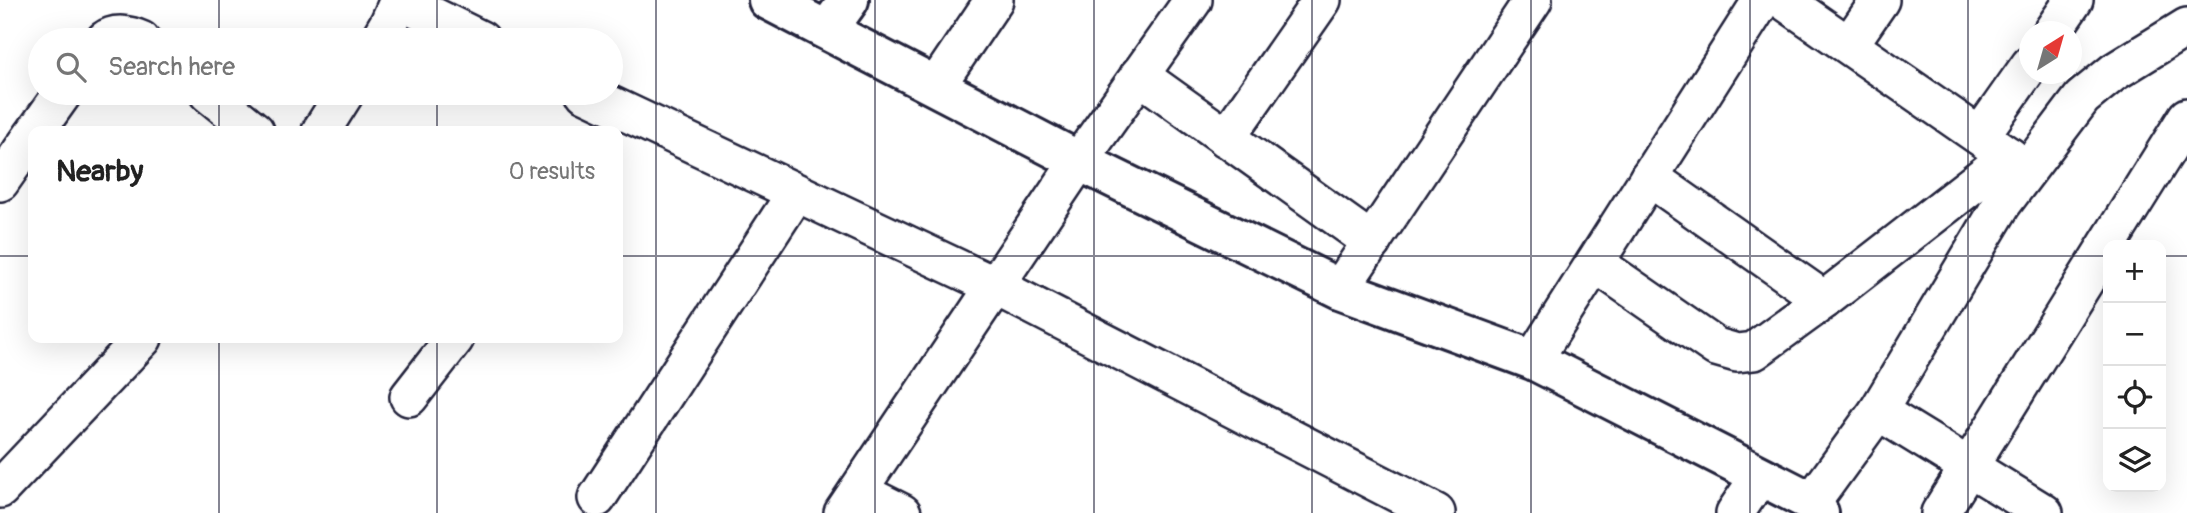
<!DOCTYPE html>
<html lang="en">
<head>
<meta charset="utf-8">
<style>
  body { margin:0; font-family:Pangolin,sans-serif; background:#f2f2f2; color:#222 }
  .controls { position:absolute; right:21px; bottom:21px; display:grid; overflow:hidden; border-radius:14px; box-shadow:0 7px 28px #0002 }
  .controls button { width:63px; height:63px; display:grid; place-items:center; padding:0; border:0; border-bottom:2px solid #e0e0e0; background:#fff; color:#222; font:35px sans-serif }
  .compass { position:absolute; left:2019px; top:21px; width:63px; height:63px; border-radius:50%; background:#fff; box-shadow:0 7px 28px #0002; rotate:37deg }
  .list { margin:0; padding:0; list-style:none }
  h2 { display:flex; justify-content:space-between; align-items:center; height:91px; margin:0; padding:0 28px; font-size:30px }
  h2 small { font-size:23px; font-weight:400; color:#767676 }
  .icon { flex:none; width:38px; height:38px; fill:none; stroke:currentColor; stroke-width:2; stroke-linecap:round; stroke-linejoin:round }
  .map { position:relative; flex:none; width:2187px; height:513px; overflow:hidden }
  .search { position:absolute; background:#fff; box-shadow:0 7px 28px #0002; left:28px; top:28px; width:595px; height:77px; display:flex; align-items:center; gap:18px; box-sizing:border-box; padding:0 24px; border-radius:38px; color:#767676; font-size:26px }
  .panel { position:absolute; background:#fff; box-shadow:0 7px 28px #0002; left:28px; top:126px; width:595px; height:217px; border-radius:14px }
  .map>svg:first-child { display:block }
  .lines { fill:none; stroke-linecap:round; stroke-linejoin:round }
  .street-casing { stroke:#22223b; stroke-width:42 }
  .secondary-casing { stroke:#22223b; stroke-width:44 }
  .street { stroke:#fff; stroke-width:37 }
  .secondary { stroke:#fff; stroke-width:38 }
  .grid { fill:none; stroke:#22223b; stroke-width:2; stroke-opacity:0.55 }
</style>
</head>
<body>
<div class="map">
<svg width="2187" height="513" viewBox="0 0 2187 513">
  <rect width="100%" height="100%" fill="#fff"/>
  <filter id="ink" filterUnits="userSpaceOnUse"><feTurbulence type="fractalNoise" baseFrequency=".0143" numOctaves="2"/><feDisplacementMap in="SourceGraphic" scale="14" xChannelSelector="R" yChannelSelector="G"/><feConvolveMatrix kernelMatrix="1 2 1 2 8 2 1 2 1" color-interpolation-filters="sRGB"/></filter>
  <g filter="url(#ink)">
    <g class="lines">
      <g class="street-casing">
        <g id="street">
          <path d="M400 0 481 40"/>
          <path d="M1783 0 2027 169"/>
          <path d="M2052 32 2074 0"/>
          <path d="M105 40C115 32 130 35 141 40"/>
          <path d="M379 40 389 23 399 0"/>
          <path d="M1849 45 1880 0"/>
          <path d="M1139 75 1372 242"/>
          <path d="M936 86 994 0"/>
          <path d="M208 93 255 131"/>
          <path d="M585 93 995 286 1079 161 1193 0"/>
          <path d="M36 131 63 93"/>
          <path d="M321 131 345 93"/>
          <path d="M1980 136 2030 65"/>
          <path d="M1226 138 1322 0"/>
          <path d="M1649 177 1824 300"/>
          <path d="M0 182 33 135"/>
          <path d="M1595 263 1716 347 1737 353 1754 351 1824 300 2009 156"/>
          <path d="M1340 289 1533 0"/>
          <path d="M1533 360 1762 0"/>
          <path d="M409 397 455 338"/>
          <path d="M1878 411 2044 513"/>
          <path d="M0 489 143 338"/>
          <path d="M858 491 902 513"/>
          <path d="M597 498 796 193"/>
          <path d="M1812 502 1878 411 2002 204 2082 98 2114 72 2187 27"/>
          <path d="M843 513 995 286 1436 513"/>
          <path d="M1735 513 1760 476"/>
          <path d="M1940 513 2187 117"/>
        </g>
      </g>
      <g class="secondary-casing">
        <g id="secondary">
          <path d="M768 0 1079 161 1340 289 1533 360 1812 502 1819 513"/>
          <path d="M828 29 849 0"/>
        </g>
      </g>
      <use href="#street" class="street"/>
      <use href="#secondary" class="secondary"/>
    </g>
  </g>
  <path class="grid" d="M219 0V40M437 0V40M656 0V513M875 0V513M1094 0V513M1312 0V513M1531 0V513M1750 0V513M1968 0V513M219 93V131M437 93V131M0 256H33M618 256H2108M2161 256H2187M219 338V513M437 338V513"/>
</svg>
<div class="controls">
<button>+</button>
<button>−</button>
<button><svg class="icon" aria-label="locate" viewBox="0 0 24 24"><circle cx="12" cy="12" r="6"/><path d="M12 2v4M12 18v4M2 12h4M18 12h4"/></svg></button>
<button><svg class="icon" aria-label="layers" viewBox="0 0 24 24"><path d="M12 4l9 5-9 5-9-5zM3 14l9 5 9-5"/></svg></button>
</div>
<svg class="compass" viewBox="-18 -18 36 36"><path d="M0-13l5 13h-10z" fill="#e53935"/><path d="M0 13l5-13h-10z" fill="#767676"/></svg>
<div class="search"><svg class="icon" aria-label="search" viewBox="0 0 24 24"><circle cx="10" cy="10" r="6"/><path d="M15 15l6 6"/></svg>Search here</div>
<section class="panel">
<h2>Nearby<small>0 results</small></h2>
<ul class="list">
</ul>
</section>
</div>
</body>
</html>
